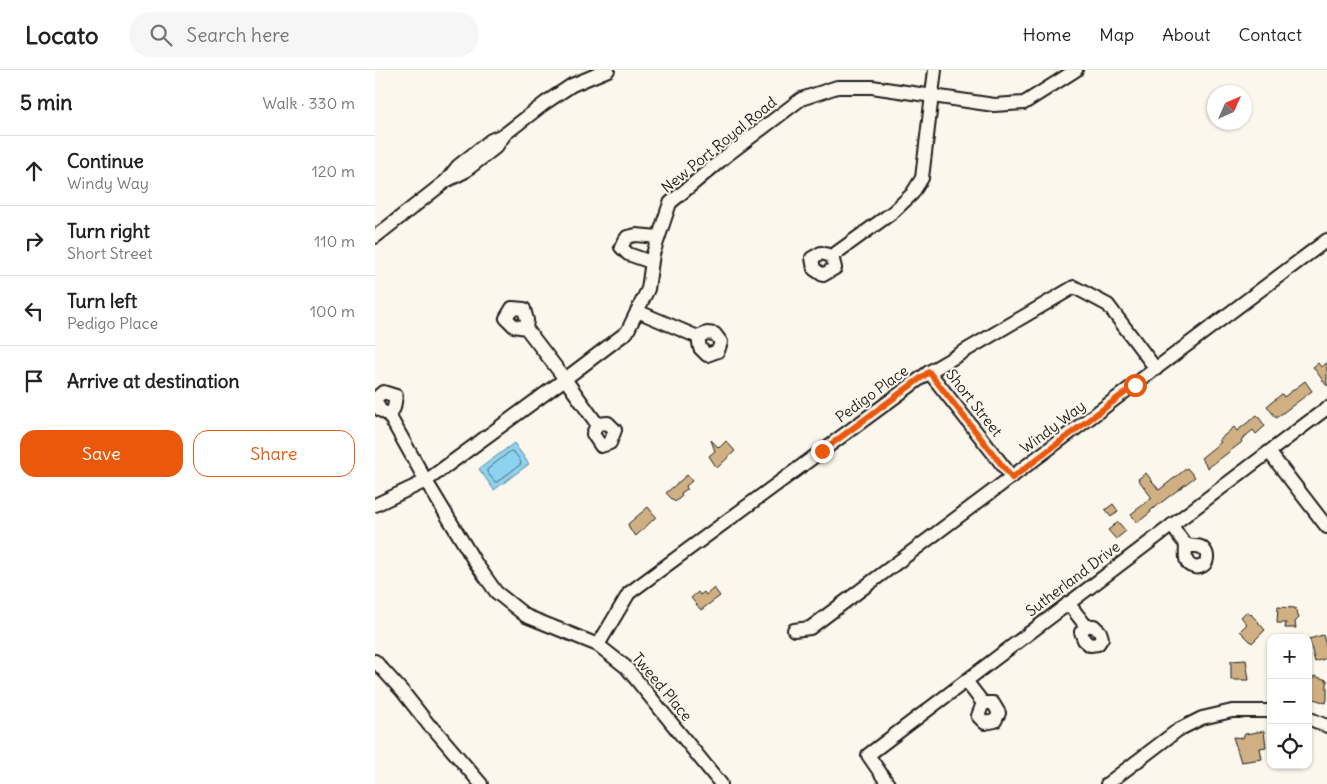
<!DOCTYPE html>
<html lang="en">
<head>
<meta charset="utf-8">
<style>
  body { margin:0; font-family:Delius,sans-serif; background:#f6f6f6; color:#222 }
  .controls { position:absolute; right:15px; bottom:15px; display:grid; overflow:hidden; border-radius:10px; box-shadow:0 1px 4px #0004 }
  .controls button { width:45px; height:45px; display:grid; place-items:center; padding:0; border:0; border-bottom:1px solid #e0e0e0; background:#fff; color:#222; font:25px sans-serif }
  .compass { position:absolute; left:832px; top:15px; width:45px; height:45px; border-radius:50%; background:#fff; box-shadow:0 1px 4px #0004; rotate:45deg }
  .stop { position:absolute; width:15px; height:15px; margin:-11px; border:4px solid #ea580c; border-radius:50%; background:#fff }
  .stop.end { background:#ea580c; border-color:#fff; box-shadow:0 1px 5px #0008 }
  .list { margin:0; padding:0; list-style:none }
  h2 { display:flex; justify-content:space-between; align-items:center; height:65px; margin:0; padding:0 20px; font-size:21px }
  h2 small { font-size:16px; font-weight:400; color:#767676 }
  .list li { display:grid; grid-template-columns:32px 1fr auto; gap:15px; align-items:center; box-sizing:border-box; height:70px; padding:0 20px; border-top:1px solid #e0e0e0 }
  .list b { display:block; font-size:19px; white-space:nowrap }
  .list p { margin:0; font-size:16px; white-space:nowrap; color:#767676 }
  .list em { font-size:16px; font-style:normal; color:#767676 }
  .actions { display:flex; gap:10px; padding:15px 20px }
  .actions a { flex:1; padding:11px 0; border:1px solid #ea580c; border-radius:15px; text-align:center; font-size:18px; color:#ea580c }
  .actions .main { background:#ea580c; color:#fff }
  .icon { flex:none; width:28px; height:28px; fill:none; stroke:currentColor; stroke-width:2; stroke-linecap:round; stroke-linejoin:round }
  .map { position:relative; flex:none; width:952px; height:714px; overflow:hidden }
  header { display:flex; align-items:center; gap:30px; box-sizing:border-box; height:70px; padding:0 25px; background:#fff; border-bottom:1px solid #e0e0e0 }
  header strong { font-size:24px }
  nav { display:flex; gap:28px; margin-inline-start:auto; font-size:18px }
  .search { width:350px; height:45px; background:#f6f6f6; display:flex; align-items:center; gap:12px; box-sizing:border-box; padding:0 18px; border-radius:28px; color:#767676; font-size:19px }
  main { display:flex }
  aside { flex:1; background:#fff }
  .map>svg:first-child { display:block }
  .water { fill:#8dd2ee; stroke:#60899a }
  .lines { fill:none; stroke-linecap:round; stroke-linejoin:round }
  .shore { stroke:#496570; stroke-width:1 }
  .building { fill:#d0b083; stroke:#1c1c1c }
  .minor-casing { stroke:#1c1c1c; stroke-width:16 }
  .minor { stroke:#fbf7ec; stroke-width:12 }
  .route { stroke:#ea580c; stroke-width:6 }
  .labels { text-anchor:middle; stroke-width:4; stroke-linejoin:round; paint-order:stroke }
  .street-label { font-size:15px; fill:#1c1c1c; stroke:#fbf7ec }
</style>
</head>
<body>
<header>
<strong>Locato</strong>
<div class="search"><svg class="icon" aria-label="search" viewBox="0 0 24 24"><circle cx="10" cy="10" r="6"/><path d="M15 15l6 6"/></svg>Search here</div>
<nav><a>Home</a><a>Map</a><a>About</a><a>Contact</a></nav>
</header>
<main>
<aside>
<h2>5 min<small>Walk · 330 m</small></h2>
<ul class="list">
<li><svg class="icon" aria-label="ahead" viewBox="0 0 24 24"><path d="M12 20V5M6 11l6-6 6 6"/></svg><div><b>Continue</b><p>Windy Way</p></div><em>120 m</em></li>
<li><svg class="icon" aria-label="right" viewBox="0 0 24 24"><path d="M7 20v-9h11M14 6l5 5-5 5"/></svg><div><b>Turn right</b><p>Short Street</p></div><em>110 m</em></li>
<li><svg class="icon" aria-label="left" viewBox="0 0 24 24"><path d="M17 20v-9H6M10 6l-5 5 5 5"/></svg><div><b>Turn left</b><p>Pedigo Place</p></div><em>100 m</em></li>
<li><svg class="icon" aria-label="arrive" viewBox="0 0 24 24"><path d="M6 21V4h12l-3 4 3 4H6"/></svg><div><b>Arrive at destination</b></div></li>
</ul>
<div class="actions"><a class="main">Save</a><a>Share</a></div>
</aside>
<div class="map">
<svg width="952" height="714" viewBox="0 0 952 714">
  <rect width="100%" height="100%" fill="#fbf7ec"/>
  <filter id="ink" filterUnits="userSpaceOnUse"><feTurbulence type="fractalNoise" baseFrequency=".02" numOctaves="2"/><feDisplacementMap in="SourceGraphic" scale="10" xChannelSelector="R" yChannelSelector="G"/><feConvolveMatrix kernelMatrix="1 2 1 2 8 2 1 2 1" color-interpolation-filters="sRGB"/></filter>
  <g filter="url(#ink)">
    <path class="water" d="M139 373 154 394 119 420 104 399Z"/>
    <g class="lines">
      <path class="shore" d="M136 381C140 382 146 390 146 394L122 412H120L112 402V400Z"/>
    </g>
    <g class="building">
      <path d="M943 293 946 297 952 293V316L938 297Z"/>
      <path d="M930 311 937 321 901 348 892 336 907 324 909 327Z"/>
      <path d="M882 345 890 356 881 364 878 360 866 370 867 372 833 398 826 388 846 372 844 370 859 357 862 361Z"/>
      <path d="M336 370 344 378 351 371 360 381 342 398 334 386 340 381Z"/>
      <path d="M812 398 820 407 775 441 776 442 762 453 756 444 777 428 763 409 771 403 784 420Z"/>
      <path d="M312 405 317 411 311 416 312 419 306 423 307 426 300 432 291 423Z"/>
      <path d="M738 434 743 441 736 447 730 440Z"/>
      <path d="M273 437 281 447 261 466 255 460 253 454Z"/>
      <path d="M743 452 751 461 741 469 733 460Z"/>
      <path d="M339 518 345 526 326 540 316 528 323 522 325 525 329 522 331 525Z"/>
      <path d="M903 537 920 538 924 548 920 552 921 558H910L911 553H902Z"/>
      <path d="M871 542 875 545 876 544 890 560 877 573 865 561 872 554 866 547Z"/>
      <path d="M948 565 952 580V588L940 592 934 569Z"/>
      <path d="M871 590 874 610H856V591Z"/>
      <path d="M939 606 952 610V629L951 633 933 627V613L936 614Z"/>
      <path d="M889 661 891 677 885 678 887 689 866 692 858 667 868 668 870 664Z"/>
    </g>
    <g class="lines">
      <g class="minor-casing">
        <g id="minor">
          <path d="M71 111 83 96 116 70 130 64 170 33 197 15 233 0"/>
          <path d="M0 167 71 111 89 102 121 77 130 64"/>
          <path d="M457 186 446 183 437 188 439 199 448 205 460 198 457 186 518 142 537 124 547 108 560 0"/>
          <path d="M276 192 253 184 246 177 252 167 261 165 283 167"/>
          <path d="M262 241 323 267 325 278 332 285 343 281 346 272 340 264 332 263 323 267"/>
          <path d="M151 258 139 256 131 248 137 238 149 239 152 250 151 258 190 309 222 354 218 364 226 376 235 373 240 360 233 353 222 354"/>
          <path d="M554 302 637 407"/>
          <path d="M14 345 5 340 0 329 8 322 21 326 19 338 14 345 51 411 100 492 121 522 151 546 223 575 251 597 346 714"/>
          <path d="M894 382 952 457"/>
          <path d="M0 435 51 411 190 309 252 262 273 219 278 184 295 133 351 86 426 29 462 17H497L619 35 649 33 701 0"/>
          <path d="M797 455C800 460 807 471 811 474 816 477 822 475 826 477 837 484 832 500 819 497 808 495 811 482 811 474"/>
          <path d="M693 533 711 556H719L725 562 727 568 723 574 715 575 709 570 706 562 711 556"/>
          <path d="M419 560 435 558 952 170"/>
          <path d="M223 575 254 523 554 302 699 217 733 235 781 299"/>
          <path d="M0 591 28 622 54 655 60 660 106 714"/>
          <path d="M591 611 608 633 603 646 610 653 620 651 624 643 618 633H608"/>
          <path d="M933 648 952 656"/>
          <path d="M513 714 493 685 952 338"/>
          <path d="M732 714 803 660 827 648 857 641H896"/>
        </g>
      </g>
      <use href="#minor" class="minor"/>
    </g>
  </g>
  <g class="lines" filter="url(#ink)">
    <path class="route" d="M447 381 554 302 637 408 760 315"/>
  </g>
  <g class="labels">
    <g class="street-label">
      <text transform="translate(344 75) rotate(-39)" y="5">New Port Royal Road</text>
      <text transform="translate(497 324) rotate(-36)" y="5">Pedigo Place</text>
      <text transform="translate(599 333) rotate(52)" y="5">Short Street</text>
      <text transform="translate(678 357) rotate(-37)" y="5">Windy Way</text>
      <text transform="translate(698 509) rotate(-37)" y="5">Sutherland Drive</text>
      <text transform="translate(287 617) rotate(50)" y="5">Tweed Place</text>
    </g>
  </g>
</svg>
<div class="controls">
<button>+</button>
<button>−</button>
<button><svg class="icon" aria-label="locate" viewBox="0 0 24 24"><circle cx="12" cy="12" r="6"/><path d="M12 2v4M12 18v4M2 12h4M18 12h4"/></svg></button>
</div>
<svg class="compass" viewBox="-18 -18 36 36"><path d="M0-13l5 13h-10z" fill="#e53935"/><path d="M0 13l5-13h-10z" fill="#767676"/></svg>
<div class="stop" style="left:760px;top:315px"></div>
<div class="stop end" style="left:447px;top:381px"></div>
</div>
</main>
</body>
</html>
